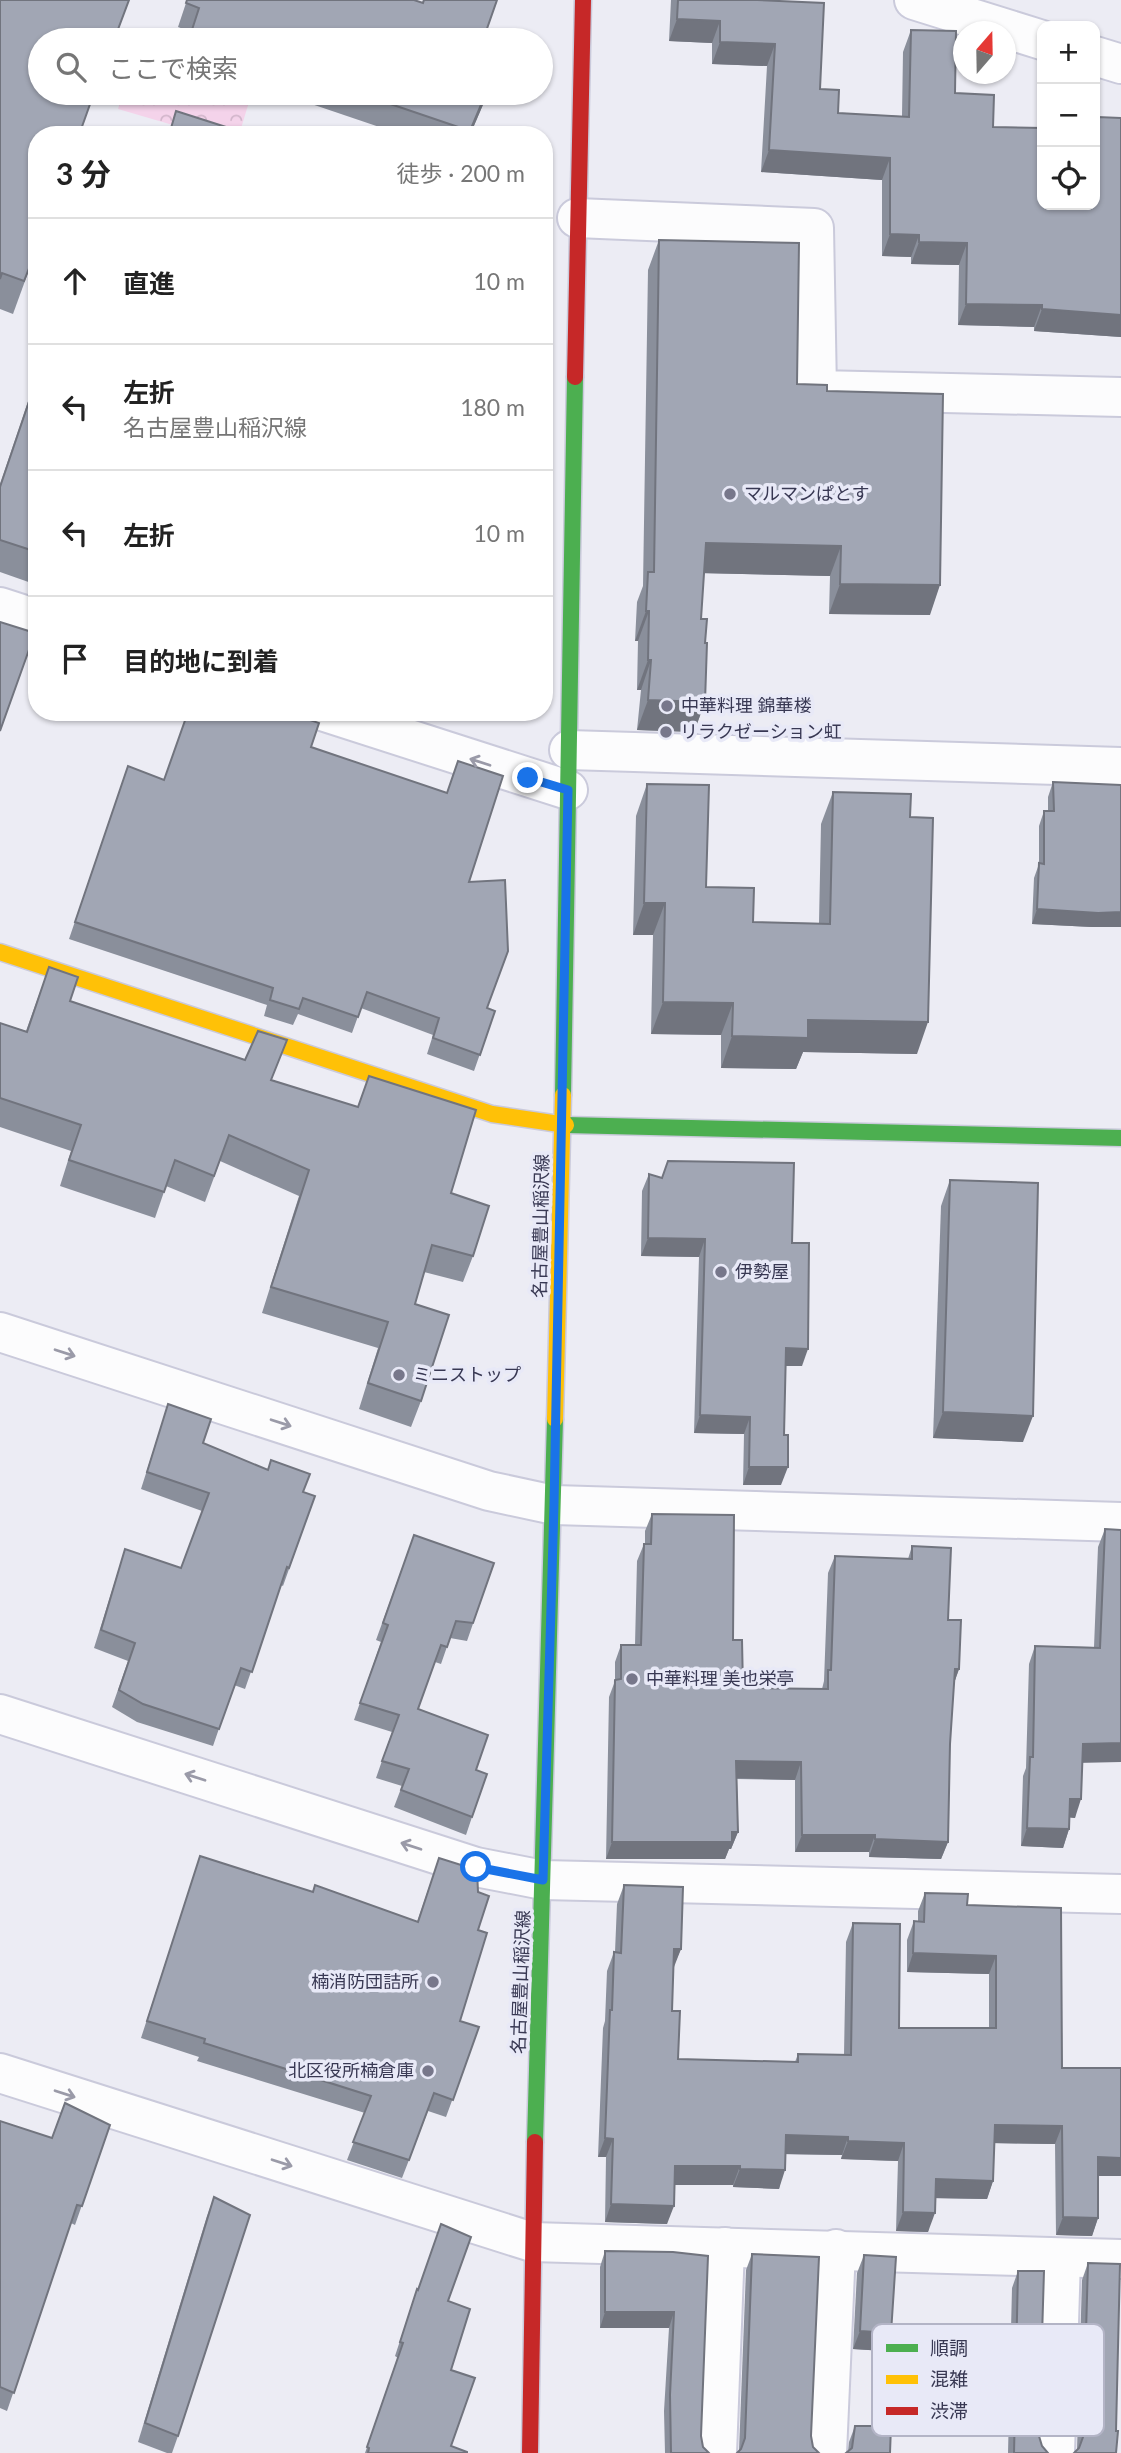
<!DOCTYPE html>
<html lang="ja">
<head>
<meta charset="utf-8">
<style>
  body { margin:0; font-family:Lato,"Noto Sans JP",sans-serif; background:#f6f6f6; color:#222 }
  .controls { position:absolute; right:21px; top:21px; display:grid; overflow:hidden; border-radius:14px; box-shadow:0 2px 5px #0004 }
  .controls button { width:63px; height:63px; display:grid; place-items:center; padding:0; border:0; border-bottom:2px solid #e0e0e0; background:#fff; color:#222; font:35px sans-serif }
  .compass { position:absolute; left:953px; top:21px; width:63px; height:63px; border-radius:50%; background:#fff; box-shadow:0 2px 5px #0004; rotate:20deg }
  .stop { position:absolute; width:21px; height:21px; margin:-16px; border:5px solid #1a73e8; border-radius:50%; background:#fff }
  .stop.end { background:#1a73e8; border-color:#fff; box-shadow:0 2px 7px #0008 }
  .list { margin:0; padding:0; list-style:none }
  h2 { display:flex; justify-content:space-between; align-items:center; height:91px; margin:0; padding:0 28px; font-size:30px }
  h2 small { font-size:23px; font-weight:400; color:#767676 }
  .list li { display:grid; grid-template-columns:46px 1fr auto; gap:21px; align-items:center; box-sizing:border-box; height:126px; padding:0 28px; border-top:2px solid #e0e0e0 }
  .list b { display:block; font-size:26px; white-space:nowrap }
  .list p { margin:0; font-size:23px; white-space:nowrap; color:#767676 }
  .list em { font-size:23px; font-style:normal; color:#767676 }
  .icon { flex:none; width:38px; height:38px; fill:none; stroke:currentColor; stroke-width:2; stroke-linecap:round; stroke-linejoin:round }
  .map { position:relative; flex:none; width:1121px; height:2453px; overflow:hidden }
  .search { position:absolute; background:#fff; box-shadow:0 2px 5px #0004; left:28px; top:28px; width:525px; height:77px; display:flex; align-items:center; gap:18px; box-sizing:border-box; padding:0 24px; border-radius:38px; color:#767676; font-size:26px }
  .panel { position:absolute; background:#fff; box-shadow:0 2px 5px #0004; left:28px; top:126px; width:525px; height:595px; border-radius:28px }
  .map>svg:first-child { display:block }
  .forest { fill:url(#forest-crowns) }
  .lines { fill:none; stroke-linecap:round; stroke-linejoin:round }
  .street-casing { stroke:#cacadb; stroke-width:42 }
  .fast-casing { stroke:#cacadb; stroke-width:19 }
  .slow-casing { stroke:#cacadb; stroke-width:19 }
  .jam-casing { stroke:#cacadb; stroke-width:19 }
  .street { stroke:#fcfcfd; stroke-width:38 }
  .fast { stroke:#4caf50; stroke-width:16 }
  .slow { stroke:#ffc107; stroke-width:16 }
  .jam { stroke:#c62828; stroke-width:16 }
  .wall { fill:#8a8f9b }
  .shaded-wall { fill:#71747e }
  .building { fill:#a1a6b4; stroke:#71747e; stroke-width:2 }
  .oneway { stroke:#9a9aa8 }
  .route { stroke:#1a73e8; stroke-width:9 }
  .poi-dot { fill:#77778b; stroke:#e8e9f7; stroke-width:2.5 }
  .labels { text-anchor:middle; stroke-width:7; stroke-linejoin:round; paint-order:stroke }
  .poi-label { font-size:18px; fill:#383853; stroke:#e8e9f7; text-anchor:start }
  .street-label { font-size:18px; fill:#383853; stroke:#e8e9f7 }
  .key { fill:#e8e9f7; stroke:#b3b4c6; stroke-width:2 }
  .key-label { font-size:19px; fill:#383853 }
</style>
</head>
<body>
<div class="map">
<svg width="1121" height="2453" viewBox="0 0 1121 2453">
  <defs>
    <pattern id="forest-crowns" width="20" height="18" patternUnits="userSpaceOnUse" patternTransform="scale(1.75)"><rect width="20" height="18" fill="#f4d3ea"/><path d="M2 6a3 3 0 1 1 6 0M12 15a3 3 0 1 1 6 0" fill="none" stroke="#d2b6cb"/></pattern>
  </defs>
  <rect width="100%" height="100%" fill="#ececf4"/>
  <path class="forest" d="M123 93H225L249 102 239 135H207L118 109Z"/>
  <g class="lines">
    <g class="street-casing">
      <g id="street">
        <path d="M914 0 1042 40"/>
        <path d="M1095 56 1121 64"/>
        <path d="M577 218 814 228 817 390 1121 397"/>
        <path d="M0 607 37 619"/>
        <path d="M325 712 568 790"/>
        <path d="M569 750 1121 767"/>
        <path d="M0 1332 489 1491 554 1505 1121 1522"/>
        <path d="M0 1714 476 1867 543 1880 1121 1894"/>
        <path d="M0 2073 532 2242 1121 2259"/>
        <path d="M717 2453 725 2247"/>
        <path d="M827 2453 836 2249"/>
        <path d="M1055 2453 1061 2258"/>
      </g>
    </g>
    <g class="fast-casing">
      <g id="fast">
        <path d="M563 1095 575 377"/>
        <path d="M566 1125 1121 1138"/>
        <path d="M535 2142 555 1419"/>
      </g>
    </g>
    <g class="slow-casing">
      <g id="slow">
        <path d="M0 952 492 1114 566 1125"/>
        <path d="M555 1419 563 1095"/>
      </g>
    </g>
    <g class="jam-casing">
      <g id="jam">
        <path d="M575 377 583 0"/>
        <path d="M530 2453 535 2142"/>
      </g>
    </g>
    <use href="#street" class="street"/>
    <use href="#fast" class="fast"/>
    <use href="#slow" class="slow"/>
    <use href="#jam" class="jam"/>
  </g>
  <g class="wall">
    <path d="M0 0 37 248 13 314 0 309Z"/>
    <path d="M187 0 422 3 423 0H497L483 40H188L191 32 178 27Z"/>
    <path d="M671 0H757L838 113 902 116 903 52 911 30 955 93 993 127 1042 205 1096 123 1098 117 1121 118V337L1034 331V327L958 325 959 265 911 264V257L882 256V180L761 172 767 66 712 64V43L669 41Z"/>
    <path d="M279 93H488L470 135H403Z"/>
    <path d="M659 240 797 384 827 391 930 615 829 614 830 576 704 573 701 619 705 643V702L694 732 637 730 641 690H637L638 641H635L637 602 643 586 648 270Z"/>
    <path d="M37 375V585L0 572V484Z"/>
    <path d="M311 747 469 882 487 1008 495 1011 474 1071 427 1054 433 1035 361 1008 352 1033 298 1014 293 1025 264 1016 267 1005 69 939 122 783 164 780Z"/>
    <path d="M1053 782 1092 927 1032 924 1034 878 1039 864V826L1044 811H1048V797Z"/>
    <path d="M647 784 706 887 753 922 819 923 821 824 833 792 910 817 917 1054 803 1052 796 1069 721 1068V1035L651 1034 653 935H633L636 816Z"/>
    <path d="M49 967 70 1001 272 1080 451 1193 473 1256 463 1282 424 1272 415 1304 421 1401 411 1427 359 1409 378 1348 262 1313 299 1196 220 1161 205 1202 166 1186 155 1218 60 1186 71 1151 0 1127V1023L26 1031Z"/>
    <path d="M649 1174 792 1243 802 1366H785L781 1485H743L744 1434 694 1433 699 1257 641 1256 642 1191Z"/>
    <path d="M950 1180 1023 1442 933 1438 941 1206Z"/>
    <path d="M168 1404 203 1443 303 1492 315 1496 283 1586 281 1585 245 1689 234 1685 213 1746 137 1722 112 1707 128 1661 94 1648 125 1549 181 1568 202 1511 141 1489Z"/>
    <path d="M652 1514 733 1640 743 1688 822 1689 824 1681 828 1573 835 1556 908 1559 912 1546 948 1620 959 1669 954 1683 950 1744 948 1842 941 1859 869 1857V1852H795V1780L737 1779 738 1832 731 1849H729L725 1859H606L609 1697 615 1681V1662L621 1645H635L637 1561 644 1544H645V1531Z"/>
    <path d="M1105 1529 1121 1530V1762H1083L1075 1818 1070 1817 1069 1829 1063 1848 1021 1846 1023 1776 1026 1768 1029 1664 1035 1646 1094 1647 1098 1547Z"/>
    <path d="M414 1535 494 1563 467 1641 450 1638 441 1664 435 1662 418 1709 476 1770 472 1817 466 1835 394 1807 402 1786 376 1778 392 1732 354 1720 381 1642 376 1640Z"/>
    <path d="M200 1856 312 1892 315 1885 417 1922 439 1858 478 1930 460 2021 479 2027 446 2117 428 2111 402 2178 347 2160 365 2113 197 2061 199 2057 141 2038Z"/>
    <path d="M624 1885 681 1949 673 1967 672 2011 678 2059 795 2062 798 2054 844 2055 846 1942 853 1923 899 2028H989V1974L907 1972V1940L914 1921H918V1911L925 1893 967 1905 1062 2068 1098 2176V2218L1092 2236 1056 2235 1055 2144 994 2143 993 2181 987 2199 935 2198 928 2232 896 2231 898 2161 841 2159 842 2155 786 2154 779 2189 733 2187V2185H674L667 2224 605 2222 606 2157H598L603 2028 605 2021 607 1971 614 1952H615L617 1904Z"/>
    <path d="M0 2121 52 2138 110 2125 75 2225 71 2223 7 2411 0 2408Z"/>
    <path d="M214 2197 178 2436 172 2453H167L138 2442 207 2216Z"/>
    <path d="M605 2251 673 2252 701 2436 703 2447 709 2453H665L664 2411 669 2328H600V2267Z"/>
    <path d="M752 2254 811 2436 813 2447 739 2451 746 2270Z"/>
    <path d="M864 2255 884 2351 853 2349 857 2273Z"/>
    <path d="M1088 2263 1116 2431 1077 2450 1082 2280Z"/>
    <path d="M1018 2271 1039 2436 1042 2446 1048 2453H1008L1012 2288Z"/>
    <path d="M417 2289 448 2301 451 2370V2446L467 2453H365L398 2358 395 2356Z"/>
    <path d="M855 2426 890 2453 848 2452 849 2442Z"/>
  </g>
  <g class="shaded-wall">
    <path d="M677 19 720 21 712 43 669 41Z"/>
    <path d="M720 42 775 44 767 66 712 64Z"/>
    <path d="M486 93H488L470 135H469Z"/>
    <path d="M769 150 890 158 882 180 761 172Z"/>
    <path d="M890 234 919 235 911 257 882 256Z"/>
    <path d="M919 242 967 243 959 265 911 264Z"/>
    <path d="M966 304 1042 305 1034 327 958 325Z"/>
    <path d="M1042 309 1121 315V337L1034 331Z"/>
    <path d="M706 543 841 546 830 576 696 573Z"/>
    <path d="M840 584 940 585 930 615 829 614Z"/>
    <path d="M646 611H649L638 641H635Z"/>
    <path d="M648 660H651L641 690H637Z"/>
    <path d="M648 700 705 702 694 732 637 730Z"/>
    <path d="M644 903H665L653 935H633Z"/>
    <path d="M1037 909 1121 912V927H1092L1032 924Z"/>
    <path d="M663 1002 733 1003 721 1035 651 1034Z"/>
    <path d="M808 1020 928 1022 917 1054 803 1052 796 1069 721 1068 732 1036Z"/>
    <path d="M648 1238 705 1239 699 1257 641 1256Z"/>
    <path d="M786 1348 808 1349 802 1366H779Z"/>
    <path d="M943 1412 1033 1416 1023 1442 933 1438Z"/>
    <path d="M700 1415 750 1417 744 1434 694 1433Z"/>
    <path d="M749 1467H788L781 1485H743Z"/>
    <path d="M955 1669H959L953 1686Z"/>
    <path d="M1121 1743V1762L1076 1763 1083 1744Z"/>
    <path d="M736 1761 801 1762 795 1780 730 1778Z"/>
    <path d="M1070 1799H1081L1075 1818 1063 1817Z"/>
    <path d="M1027 1828 1069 1829 1063 1848 1021 1846Z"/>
    <path d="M732 1832H738L731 1849H729L725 1859H606L612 1842Z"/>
    <path d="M802 1835H875L869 1852H795Z"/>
    <path d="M875 1839 948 1842 941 1859 869 1857Z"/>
    <path d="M674 1949H681L674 1967H667Z"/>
    <path d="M913 1953 996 1956 989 1974 907 1972Z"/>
    <path d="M995 2125 1062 2126 1055 2144 988 2143Z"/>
    <path d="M786 2135 848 2137 842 2155 779 2154Z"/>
    <path d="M605 2138 613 2139 606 2157H598Z"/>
    <path d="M848 2141 904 2143 898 2161 841 2159Z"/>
    <path d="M1098 2157 1121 2158V2176H1091Z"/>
    <path d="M675 2166H740L733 2185H668Z"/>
    <path d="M740 2169 785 2170 779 2189 733 2187Z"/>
    <path d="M936 2179 993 2181 987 2199 929 2198Z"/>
    <path d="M611 2204 674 2206 667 2224 605 2222Z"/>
    <path d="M903 2212 935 2213 928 2232 896 2231Z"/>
    <path d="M1063 2217 1098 2218 1092 2236 1056 2235Z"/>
    <path d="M605 2312H674L669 2328H600Z"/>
    <path d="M860 2331 891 2333 884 2351 853 2349Z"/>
  </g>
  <g class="building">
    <path d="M0 0H129L114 40H40V93H94L79 135H37V248L24 281 2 273 0 279Z"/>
    <path d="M187 0H414L423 3 424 0H497L483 40H203L190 36 199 8 186 3Z"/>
    <path d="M678 0H757L824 3 820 89 839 90 838 113 909 117 911 30 956 31 955 93 994 95 993 127 1042 128V205H1095V123H1098V117L1121 118V315L1042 309V305L966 304 967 243 919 242V235L890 234V158L769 150 775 44 720 42V21L677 19Z"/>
    <path d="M358 93H486L470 131Z"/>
    <path d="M176 111 251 135H169Z"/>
    <path d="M659 240 799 243 797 384 827 385V391L943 394 940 585 840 584 841 546 706 543 701 619H707L705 643H707L705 702 648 700 651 660H648L649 611H646L648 572H654Z"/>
    <path d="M37 378V552L0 540V487Z"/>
    <path d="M0 622 35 633 0 731Z"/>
    <path d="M188 712H287L319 723 311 747 447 793 458 761 503 776 469 882 505 880 508 951 487 1008 495 1011 480 1055 433 1038 439 1018 367 992 358 1017 303 998 299 1009 270 1000 273 988 75 922 128 766 164 780Z"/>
    <path d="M1053 782 1121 785V912L1098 913 1037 909 1039 863 1044 864V811H1054Z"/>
    <path d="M647 784 709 785 706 887 754 888 753 922 830 924 833 792 911 794 910 817 933 818 928 1022 808 1020V1038L732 1036 733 1003 663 1002 665 903H644Z"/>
    <path d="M49 967 78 977 70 1001 245 1060 258 1031 287 1040 271 1080 358 1107 369 1076 476 1110 451 1193 489 1206 473 1256 432 1245 415 1304 449 1315 421 1401 368 1383 388 1322 271 1287 309 1170 229 1135 214 1176 175 1160 164 1192 69 1160 81 1125 0 1098V1023L27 1032Z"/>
    <path d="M668 1161 794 1163 792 1243H809L808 1349 786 1348 784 1435H788V1467H749L750 1417 700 1415 705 1239 648 1238 649 1174 662 1178Z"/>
    <path d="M950 1180 1038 1183 1033 1416 943 1412Z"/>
    <path d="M168 1404 211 1419 203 1443 268 1470 271 1460 310 1474 303 1492 315 1496 289 1568 287 1567 252 1672 241 1668 219 1729 143 1704 119 1690 135 1643 101 1630 125 1549 181 1568 209 1493 147 1472Z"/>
    <path d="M652 1514 734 1515 733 1640H742L743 1688 828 1689V1670H831L835 1556 912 1559V1546L951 1548 948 1620H961L959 1669H955L950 1744 948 1842 875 1839V1835H802L801 1762 736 1761 738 1832H732V1842H612L615 1680 621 1679V1645H641L644 1544H651Z"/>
    <path d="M1105 1529 1121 1530V1743L1083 1744 1081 1799H1070L1069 1829 1027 1828 1030 1757H1033L1035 1646 1100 1648Z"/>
    <path d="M414 1535 494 1563 473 1623 456 1621 447 1647 441 1645 418 1709 488 1735 476 1770 487 1774 472 1817 401 1790 409 1769 382 1761 399 1715 360 1703 388 1625 383 1623Z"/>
    <path d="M200 1856 313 1892 315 1885 418 1922 439 1858 477 1870 478 1892 489 1896 478 1930 487 1933 460 2021 479 2027 453 2100 434 2093 409 2160 353 2142 371 2096 204 2043 205 2039 147 2021Z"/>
    <path d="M624 1885 683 1887 681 1949H674L672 2011H680L678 2059 798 2062V2054L851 2055 853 1923 900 1924 899 2028H996V1956L913 1953 914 1921 924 1922 925 1893 968 1894 967 1905 1061 1908 1062 2068H1121V2158L1098 2157V2218L1063 2217 1062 2126 995 2125 993 2181 936 2179 935 2213 903 2212 904 2143 848 2141V2137L786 2135 785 2170 740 2169V2166H675L674 2206 611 2204 613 2139 605 2138 610 2010H612L614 1952 621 1953Z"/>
    <path d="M65 2103 110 2125 82 2206 77 2205 14 2393 0 2387V2121L52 2138Z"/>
    <path d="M214 2197 250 2215 178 2436 145 2423Z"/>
    <path d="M441 2224 471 2237 448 2301 470 2309 451 2370 475 2378 451 2446 467 2452V2453H368L369 2448 367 2447 403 2343 400 2342 417 2289 418 2290Z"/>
    <path d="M605 2251 673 2252 708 2256 701 2436 703 2447 709 2453H671L670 2395 674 2312H605Z"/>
    <path d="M752 2254 819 2257 811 2436 813 2447 819 2453H737L741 2449 745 2438Z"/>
    <path d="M864 2255 896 2257 891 2333 860 2331Z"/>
    <path d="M1088 2263 1120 2264 1116 2431H1118L1116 2453H1074L1079 2448 1083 2437Z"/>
    <path d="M1018 2271H1044L1039 2436 1042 2446 1048 2453H1014Z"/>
    <path d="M855 2426H891L890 2453H846L852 2448Z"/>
  </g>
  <defs><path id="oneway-shaft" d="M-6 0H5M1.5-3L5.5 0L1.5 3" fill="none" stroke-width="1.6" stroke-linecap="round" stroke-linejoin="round" transform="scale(1.75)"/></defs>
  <g class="oneway">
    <use href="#oneway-shaft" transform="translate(480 762) rotate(-162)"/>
    <use href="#oneway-shaft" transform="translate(65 1353) rotate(18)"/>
    <use href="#oneway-shaft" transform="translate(281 1423) rotate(18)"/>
    <use href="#oneway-shaft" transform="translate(195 1777) rotate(-162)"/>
    <use href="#oneway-shaft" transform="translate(411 1846) rotate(-162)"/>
    <use href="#oneway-shaft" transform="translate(65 2094) rotate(18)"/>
    <use href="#oneway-shaft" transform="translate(282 2163) rotate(18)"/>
  </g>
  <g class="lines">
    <path class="route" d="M476 1867 543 1880 554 1505 568 790 528 778"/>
  </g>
  <g class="poi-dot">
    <circle cx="730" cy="494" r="7"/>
    <circle cx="667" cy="706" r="7"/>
    <circle cx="666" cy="732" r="7"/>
    <circle cx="721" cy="1272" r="7"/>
    <circle cx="399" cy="1375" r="7"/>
    <circle cx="632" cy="1679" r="7"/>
    <circle cx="433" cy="1982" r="7"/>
    <circle cx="428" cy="2071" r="7"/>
  </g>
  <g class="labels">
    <g class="poi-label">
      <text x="744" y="500">マルマンぱとす</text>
      <text x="681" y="712">中華料理 錦華楼</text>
      <text x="680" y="738">リラクゼーション虹</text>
      <text x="735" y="1278">伊勢屋</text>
      <text x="413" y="1381">ミニストップ</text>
      <text x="646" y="1685">中華料理 美也栄亭</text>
      <text x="419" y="1988" text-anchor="end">楠消防団詰所</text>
      <text x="414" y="2077" text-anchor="end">北区役所楠倉庫</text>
    </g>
    <g class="street-label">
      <text transform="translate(541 1226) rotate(-89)" y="6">名古屋豊山稲沢線</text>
      <text transform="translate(521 1982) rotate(-88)" y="6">名古屋豊山稲沢線</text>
    </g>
  </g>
  <rect x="872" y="2324" width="232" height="112" rx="10" class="key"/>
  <rect x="886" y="2344" width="32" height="8" fill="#4caf50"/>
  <rect x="886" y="2375" width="32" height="9" fill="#ffc107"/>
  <rect x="886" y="2407" width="32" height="8" fill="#c62828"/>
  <g class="key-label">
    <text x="930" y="2355">順調</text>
    <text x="930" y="2386">混雑</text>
    <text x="930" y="2418">渋滞</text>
  </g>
</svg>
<div class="controls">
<button>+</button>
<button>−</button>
<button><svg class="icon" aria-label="locate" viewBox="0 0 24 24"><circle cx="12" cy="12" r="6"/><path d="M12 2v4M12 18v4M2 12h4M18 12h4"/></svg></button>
</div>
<svg class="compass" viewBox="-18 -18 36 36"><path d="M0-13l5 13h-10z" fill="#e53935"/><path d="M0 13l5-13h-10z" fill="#767676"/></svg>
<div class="stop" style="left:476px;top:1867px"></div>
<div class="stop end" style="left:528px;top:778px"></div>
<div class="search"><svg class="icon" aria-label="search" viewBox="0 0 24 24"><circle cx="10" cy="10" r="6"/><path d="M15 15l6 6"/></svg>ここで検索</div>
<section class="panel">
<h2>3 分<small>徒歩 · 200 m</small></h2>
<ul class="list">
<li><svg class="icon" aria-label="ahead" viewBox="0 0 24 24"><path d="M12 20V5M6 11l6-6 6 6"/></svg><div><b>直進</b></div><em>10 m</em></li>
<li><svg class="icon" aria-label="left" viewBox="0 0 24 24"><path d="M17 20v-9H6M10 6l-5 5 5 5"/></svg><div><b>左折</b><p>名古屋豊山稲沢線</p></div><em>180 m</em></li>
<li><svg class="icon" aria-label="left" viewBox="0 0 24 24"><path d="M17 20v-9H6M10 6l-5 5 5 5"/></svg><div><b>左折</b></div><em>10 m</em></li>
<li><svg class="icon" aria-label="arrive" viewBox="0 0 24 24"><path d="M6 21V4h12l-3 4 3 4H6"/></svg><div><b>目的地に到着</b></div></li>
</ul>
</section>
</div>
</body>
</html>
